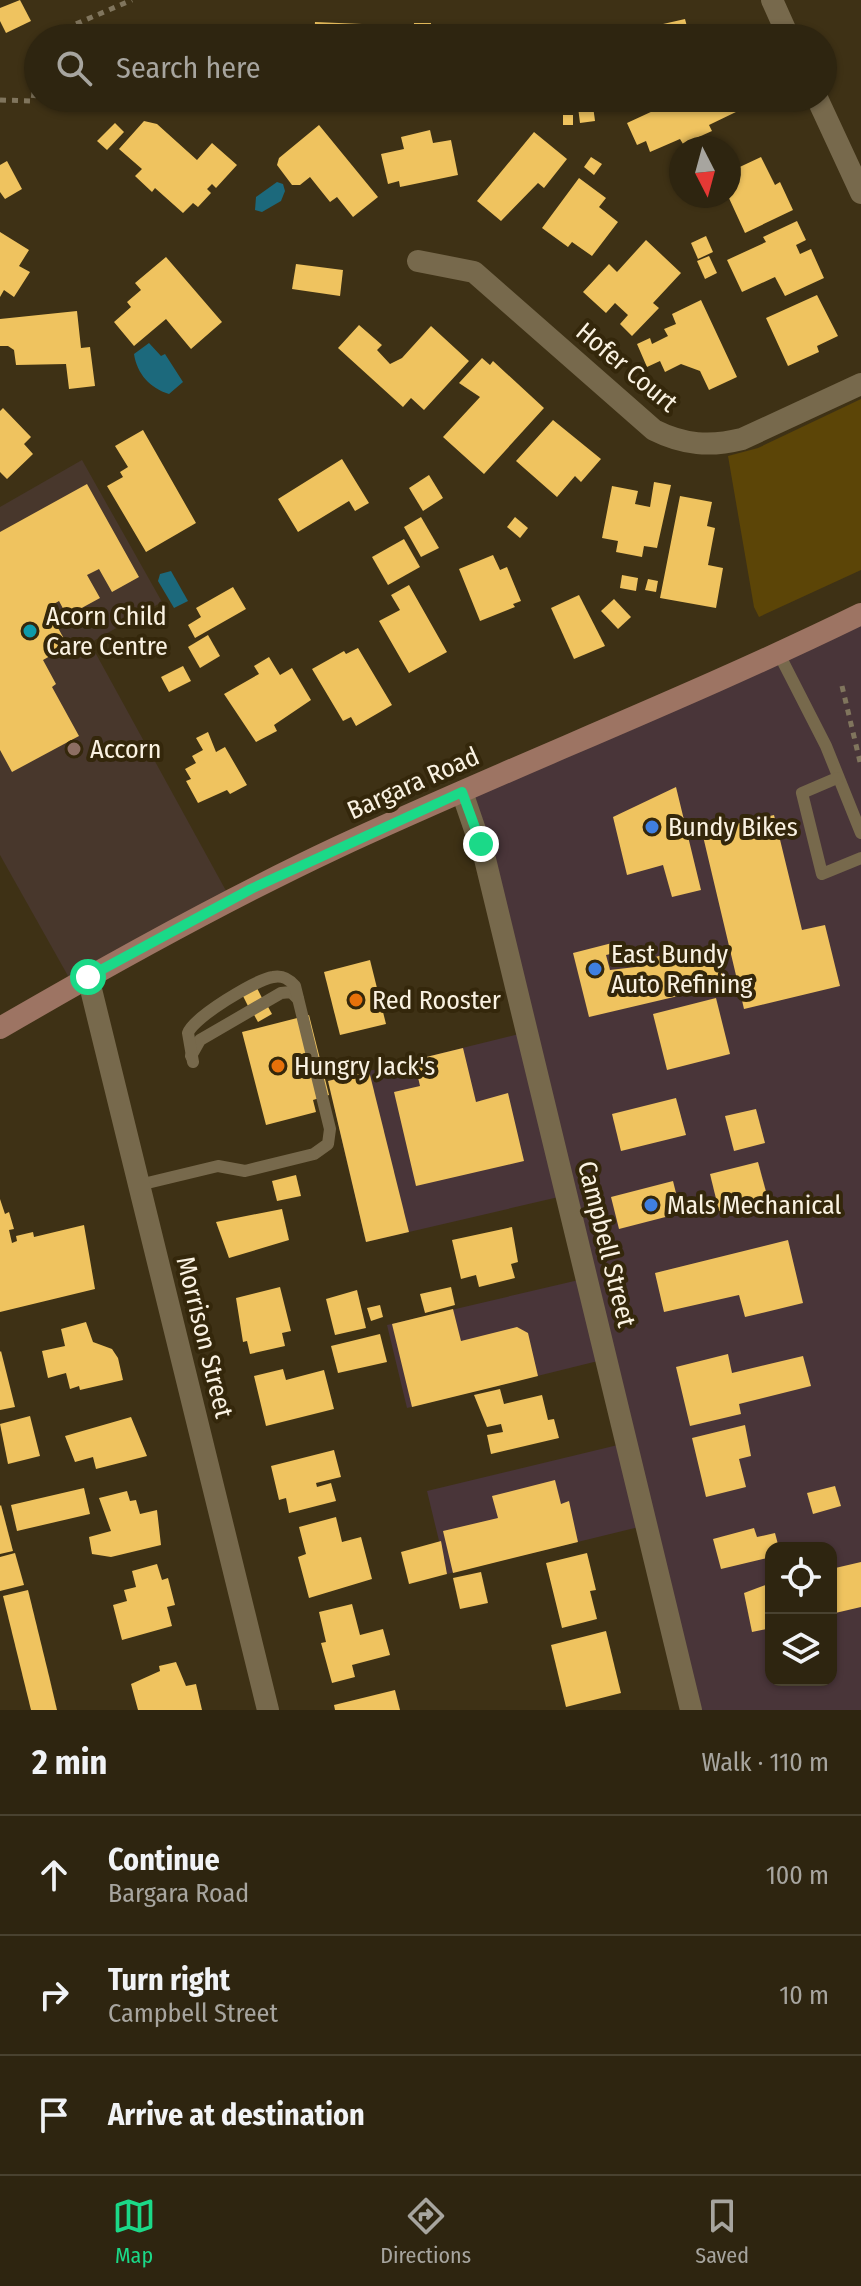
<!DOCTYPE html>
<html lang="en">
<head>
<meta charset="utf-8">
<style>
  body { margin:0; font-family:"Fira Sans Condensed",sans-serif; background:#362d19; color:#f1f3f6 }
  .controls { position:absolute; right:24px; bottom:24px; display:grid; overflow:hidden; border-radius:16px; box-shadow:0 2px 6px #0004 }
  .controls button { width:72px; height:72px; display:grid; place-items:center; padding:0; border:0; border-bottom:2px solid #494230; background:#2e2510; color:#f1f3f6; font:40px sans-serif }
  .compass { position:absolute; left:669px; top:136px; width:72px; height:72px; border-radius:50%; background:#2e2510; box-shadow:0 2px 6px #0004; rotate:174deg }
  .stop { position:absolute; width:24px; height:24px; margin:-18px; border:6px solid #1bd988; border-radius:50%; background:#fff }
  .stop.end { background:#1bd988; border-color:#fff; box-shadow:0 2px 8px #0008 }
  .list { margin:0; padding:0; list-style:none }
  h2 { display:flex; justify-content:space-between; align-items:center; height:104px; margin:0; padding:0 32px; font-size:34px }
  h2 small { font-size:26px; font-weight:400; color:#a7a59f }
  .list li { display:grid; grid-template-columns:52px 1fr auto; gap:24px; align-items:center; box-sizing:border-box; height:120px; padding:0 32px; border-top:2px solid #494230 }
  .list b { display:block; font-size:30px; white-space:nowrap }
  .list p { margin:0; font-size:26px; white-space:nowrap; color:#a7a59f }
  .list em { font-size:26px; font-style:normal; color:#a7a59f }
  .icon { flex:none; width:44px; height:44px; fill:none; stroke:currentColor; stroke-width:2; stroke-linecap:round; stroke-linejoin:round }
  .map { position:relative; flex:none; width:861px; height:1710px; overflow:hidden }
  .search { position:absolute; background:#2e2510; box-shadow:0 2px 6px #0004; left:24px; right:24px; top:24px; height:88px; display:flex; align-items:center; gap:20px; box-sizing:border-box; padding:0 28px; border-radius:44px; color:#a7a59f; font-size:30px }
  .sheet { height:464px; background:#2e2510 }
  nav { display:flex; justify-content:space-around; align-items:center; box-sizing:border-box; height:112px; border-top:2px solid #494230; background:#2e2510; font-size:22px; color:#a7a59f }
  nav a { display:grid; justify-items:center; gap:4px }
  nav .on { color:#1bd988 }
  .map>svg:first-child { display:block }
  .industrial { fill:#493539; fill-rule:evenodd }
  .education { fill:#48372c }
  .green { fill:#5c4507 }
  .water { fill:#1c697c }
  .building { fill:#efc35f }
  .lines { fill:none; stroke-linecap:round; stroke-linejoin:round }
  .path { stroke:#80755d; stroke-width:5; stroke-dasharray:6 6; stroke-linecap:butt }
  .service { stroke:#77694c; stroke-width:12 }
  .minor { stroke:#77694c; stroke-width:22 }
  .secondary { stroke:#9d7463; stroke-width:22 }
  .route { stroke:#1bd988; stroke-width:10 }
  .culture-dot { fill:#0f9aa8; stroke:#34270b; stroke-width:3 }
  .education-dot { fill:#8d6e63; stroke:#34270b; stroke-width:3 }
  .shop-dot { fill:#3f7fe0; stroke:#34270b; stroke-width:3 }
  .food-dot { fill:#e8710a; stroke:#34270b; stroke-width:3 }
  .labels { text-anchor:middle; stroke-width:8; stroke-linejoin:round; paint-order:stroke }
  .street-label { font-size:26px; fill:#faf2e2; stroke:#34270b }
  .poi-label { font-size:26px; fill:#faf2e2; stroke:#34270b; text-anchor:start }
</style>
</head>
<body>
<div class="map">
<svg width="861" height="1710" viewBox="0 0 861 1710">
  <rect width="100%" height="100%" fill="#3e3115"/>
  <path class="industrial" d="M861 613V1710H688L643 1526 447 1574 427 1491 622 1444 602 1360 407 1408 387 1325 583 1279 563 1196 366 1242 328 1081 523 1033 459 791ZM771 1548H831V1680H771Z"/>
  <path class="education" d="M82 460 162 602 90 643 230 898 72 983 0 855V507Z"/>
  <path class="green" d="M861 399V570L759 617 754 607 728 456 758 448Z"/>
  <g class="water">
    <path d="M277 182 283 184 285 191 281 201 262 212 255 210 256 197Z"/>
    <path d="M149 343 161 356 165 354 183 382 169 394C150 388 137 374 134 354Z"/>
    <path d="M171 571 188 601 174 608 158 581 160 574Z"/>
  </g>
  <g class="building">
    <path d="M20 0 31 21 6 33 0 21V8Z"/>
    <path d="M685 19 690 38H606V37Z"/>
    <path d="M315 22 362 24V38H314Z"/>
    <path d="M414 23H431V38H413Z"/>
    <path d="M444 27H462L461 38H444Z"/>
    <path d="M491 28 504 29 503 38H490Z"/>
    <rect x="374" y="98" width="11" height="12"/>
    <path d="M592 98 595 121 580 123 577 99Z"/>
    <path d="M681 98H732L738 111 709 125 712 131 683 144 680 139 650 152 646 141 637 145 627 123Z"/>
    <rect x="563" y="115" width="10" height="10"/>
    <path d="M144 121 157 124 197 160 212 143 237 165 216 188 212 184 207 189 211 193 198 207 193 203 183 213 155 188 152 192 135 176 142 169 119 149Z"/>
    <path d="M115 123 124 132 107 150 97 141Z"/>
    <path d="M319 125 378 197 353 217 337 197 330 202 310 177 300 185H292L277 165 279 158Z"/>
    <path d="M430 130 433 143 451 140 458 175 400 187 399 181 388 184 381 154 404 149 401 137Z"/>
    <path d="M534 132 567 159 544 188 538 183 501 221 477 201Z"/>
    <path d="M591 157 602 164 594 175 584 167Z"/>
    <path d="M761 157 775 185 780 182 793 210 745 233 728 196 729 172Z"/>
    <path d="M7 161 22 189 5 199 0 192V165Z"/>
    <path d="M579 178 606 198 599 207 618 222 592 256 572 242 568 247 542 228Z"/>
    <path d="M797 221 806 240 796 245 800 254 811 249 824 278 785 296 775 277 742 292 727 260 766 242 763 237Z"/>
    <path d="M0 232 29 250 19 266 30 272 14 297 4 290 0 297Z"/>
    <path d="M706 236 713 252 698 259 691 243Z"/>
    <path d="M646 240 681 273 653 303 659 308 632 336 620 324 628 315 615 303 606 313 583 292 609 264 617 272Z"/>
    <path d="M709 256 717 273 705 279 697 261Z"/>
    <path d="M166 257 222 322 191 349 166 319 134 346 114 322 131 307 127 302 141 290 135 283Z"/>
    <path d="M296 264 343 270 340 296 292 289Z"/>
    <path d="M817 295 838 336 817 346 819 352 788 366 766 318Z"/>
    <path d="M701 300 737 377 709 390 700 371 681 364 665 372 660 361 647 367 637 344 650 338 652 344 668 336 664 329 676 324 672 314Z"/>
    <path d="M77 311 81 348 90 347 95 386 69 389 66 364 16 365 14 350 8 346H0V319Z"/>
    <path d="M359 325 382 345 377 350 390 364 402 358 431 326 469 361 424 410 411 398 403 407 338 348Z"/>
    <path d="M482 358 490 365 493 361 544 408 484 474 443 437 480 397 459 383Z"/>
    <path d="M3 408 31 437 24 444 33 454 7 479 0 472V411Z"/>
    <path d="M553 420 601 459 581 482 575 476 557 497 516 461Z"/>
    <path d="M143 430 196 523 146 552 107 486 123 477 120 472 128 467 115 446Z"/>
    <path d="M342 459 369 503 355 511 349 501 298 532 278 499Z"/>
    <path d="M429 475 443 498 423 511 409 488Z"/>
    <path d="M654 482 671 485 657 548 644 546 642 557 616 552 618 541 602 538 612 486 638 491 635 504 650 507Z"/>
    <path d="M87 484 139 577 112 592 99 569 87 575 100 598 67 616 59 601 47 608 68 646 43 660 56 684 52 687 79 736 12 772 0 750V532Z"/>
    <path d="M680 496 712 502 707 526 715 528 708 565 723 568 716 608 660 598Z"/>
    <path d="M421 517 439 548 421 557 404 527Z"/>
    <path d="M515 517 528 528 520 538 507 527Z"/>
    <path d="M404 539 420 567 388 585 372 557Z"/>
    <path d="M493 555 500 570 507 567 521 601 513 604 515 607 480 621 459 569Z"/>
    <path d="M622 575 638 578 636 591 620 588Z"/>
    <path d="M648 579 658 581 656 592 645 590Z"/>
    <path d="M409 585 447 652 409 673 379 621 400 610 391 595Z"/>
    <path d="M233 587 246 609 195 638 188 625 201 617 196 608Z"/>
    <path d="M579 595 605 646 574 659 551 608Z"/>
    <path d="M614 599 631 617 618 629 601 611Z"/>
    <path d="M208 635 220 656 200 668 188 647Z"/>
    <path d="M358 648 392 705 356 726 351 717 343 721 312 669 344 651 346 654Z"/>
    <path d="M269 657 280 675 292 668 311 700 274 725 277 731 256 742 224 694 259 674 254 666Z"/>
    <path d="M183 666 191 681 169 692 161 677Z"/>
    <path d="M208 732 216 752 225 747 247 785 230 794 227 790 198 803 186 781 191 779 185 769 196 763 192 756 203 750 196 738Z"/>
    <path d="M676 787 701 890 672 897 663 865 627 875 613 817Z"/>
    <path d="M774 815 802 930 825 925 840 986 744 1009 702 832Z"/>
    <path d="M616 942 619 952 606 955 610 970 644 966 643 960 667 954 669 960 716 948 725 985 589 1017 573 953Z"/>
    <path d="M370 960 386 1024 340 1035 324 972Z"/>
    <path d="M257 988 262 998 248 1006 243 996Z"/>
    <path d="M716 998 730 1054 667 1070 653 1014Z"/>
    <path d="M267 1005 272 1014 258 1022 253 1013Z"/>
    <path d="M309 1015 329 1095 313 1100 316 1112 266 1125 242 1032Z"/>
    <path d="M463 1048 476 1102 508 1093 524 1161 416 1186 394 1092 420 1086 414 1060Z"/>
    <path d="M369 1071 409 1232 366 1242 328 1081Z"/>
    <path d="M676 1098 686 1135 621 1151 612 1114Z"/>
    <path d="M756 1109 765 1143 734 1151 725 1116Z"/>
    <path d="M758 1162 768 1199 719 1211 710 1174Z"/>
    <path d="M296 1175 301 1196 277 1201 272 1181Z"/>
    <path d="M673 1181 681 1213 619 1229 611 1197Z"/>
    <path d="M0 1199 5 1214 9 1212 14 1229 9 1230 12 1243 17 1241 16 1236 33 1232 34 1237 84 1225 95 1289 0 1312Z"/>
    <path d="M282 1209 289 1240 229 1258 216 1222Z"/>
    <path d="M512 1227 518 1262 511 1264 515 1278 479 1287 476 1275 461 1279 452 1240Z"/>
    <path d="M788 1240 803 1303 745 1317 739 1295 664 1312 655 1273Z"/>
    <path d="M280 1287 291 1331 282 1333 285 1346 250 1354 247 1341 243 1342 236 1298Z"/>
    <path d="M451 1287 455 1305 425 1313 420 1294Z"/>
    <path d="M357 1290 366 1328 335 1335 326 1299Z"/>
    <path d="M380 1305 383 1317 371 1321 367 1308Z"/>
    <path d="M453 1309 461 1341 517 1327 528 1333 538 1376 412 1407 392 1324Z"/>
    <path d="M86 1322 93 1342 112 1349 118 1358 123 1380 80 1390 79 1386 70 1389 66 1373 48 1378 42 1351 65 1346 61 1329Z"/>
    <path d="M380 1334 387 1362 338 1373 331 1346Z"/>
    <path d="M1 1351 15 1407 0 1410V1352Z"/>
    <path d="M728 1354 732 1373 803 1356 811 1386 739 1404 741 1414 690 1426 676 1367Z"/>
    <path d="M283 1369 286 1380 324 1370 334 1409 266 1426 254 1376Z"/>
    <path d="M500 1389 504 1404 542 1395 548 1420 554 1419 559 1438 491 1454 487 1435 503 1432 501 1424 487 1427 474 1395Z"/>
    <path d="M30 1416 40 1456 8 1464 0 1424Z"/>
    <path d="M131 1417 147 1456 96 1469 93 1457 75 1462 65 1436Z"/>
    <path d="M745 1425 751 1456 739 1459 746 1487 706 1497 692 1438Z"/>
    <path d="M334 1450 341 1477 316 1483 317 1487 331 1483 336 1501 289 1513 286 1498 279 1500 271 1466Z"/>
    <path d="M555 1480 561 1504 569 1501 578 1542 453 1573 443 1531 498 1518 492 1496Z"/>
    <path d="M835 1486 841 1506 813 1514 807 1493Z"/>
    <path d="M84 1488 90 1514 17 1531 11 1505Z"/>
    <path d="M127 1491 130 1501 136 1500 140 1514 157 1510 161 1545 111 1557 92 1554 89 1537 111 1531 99 1498Z"/>
    <path d="M1 1505 13 1551 0 1554V1506Z"/>
    <path d="M336 1517 342 1542 361 1537 372 1579 309 1598 298 1557 306 1554 299 1527Z"/>
    <path d="M754 1528 757 1537 775 1533 779 1548H771V1557L721 1569 713 1539Z"/>
    <path d="M441 1541 447 1574 409 1584 401 1552Z"/>
    <path d="M15 1553 24 1585 0 1591V1557Z"/>
    <path d="M587 1553 596 1590 590 1591 597 1619 562 1628 546 1563Z"/>
    <path d="M861 1562V1607L831 1614V1569Z"/>
    <path d="M157 1564 162 1580 168 1578 175 1605 167 1607 172 1626 122 1640 113 1605 127 1601 124 1590 136 1587 132 1571Z"/>
    <path d="M481 1572 488 1603 460 1609 453 1578Z"/>
    <path d="M771 1583V1628L752 1632 744 1593Z"/>
    <path d="M28 1590 49 1676 57 1710H31L3 1596Z"/>
    <path d="M352 1604 360 1635 383 1629 390 1655 352 1665 355 1677 332 1683 321 1643 326 1642 319 1612Z"/>
    <path d="M606 1631 621 1693 566 1707 551 1645Z"/>
    <path d="M176 1662 186 1686 196 1684 202 1710H138L131 1684 160 1671 159 1666Z"/>
    <path d="M395 1690 400 1710H335L334 1705Z"/>
  </g>
  <g class="lines">
    <g class="path">
      <path d="M43 38 132 0"/>
      <path d="M0 100 33 101 38 58"/>
      <path d="M842 686 861 766"/>
    </g>
    <g class="service">
      <path d="M779 654 826 746 861 833"/>
      <path d="M837 778 802 793 822 874 861 858"/>
      <path d="M191 1056 200 1040 281 993 291 992 298 999"/>
      <path d="M139 1185 218 1166 245 1171 314 1154 328 1144 330 1129 295 986C289 979 283 975 273 977 255 980 194 1017 188 1033L193 1062"/>
    </g>
    <g class="minor">
      <path d="M772 0 789 38"/>
      <path d="M817 98 861 193"/>
      <path d="M418 261 474 272 654 430C684 445 710 447 742 439L861 384"/>
      <path d="M462 792 485 859 691 1710"/>
      <path d="M88 977 268 1710"/>
    </g>
    <path class="secondary" d="M0 1028C110 964 221 902 336 848 510 767 689 698 861 614"/>
  </g>
  <g class="lines">
    <path class="route" d="M88 977 251 889 462 792 481 844"/>
  </g>
  <circle class="culture-dot" cx="30" cy="631" r="8"/>
  <circle class="education-dot" cx="74" cy="749" r="8"/>
  <g class="shop-dot">
    <circle cx="652" cy="827" r="8"/>
    <circle cx="595" cy="969" r="8"/>
    <circle cx="651" cy="1205" r="8"/>
  </g>
  <g class="food-dot">
    <circle cx="356" cy="1000" r="8"/>
    <circle cx="278" cy="1066" r="8"/>
  </g>
  <g class="labels">
    <g class="street-label">
      <text transform="translate(627 367) rotate(40)" y="9">Hofer Court</text>
      <text transform="translate(413 783) rotate(-24)" y="9">Bargara Road</text>
      <text transform="translate(607 1244) rotate(76)" y="9">Campbell Street</text>
      <text transform="translate(205 1337) rotate(76)" y="9">Morrison Street</text>
    </g>
    <g class="poi-label">
      <text x="46" y="625">Acorn Child<tspan x="46" dy="30">Care Centre</tspan></text>
      <text x="90" y="758">Accorn</text>
      <text x="668" y="836">Bundy Bikes</text>
      <text x="611" y="963">East Bundy<tspan x="611" dy="30">Auto Refining</tspan></text>
      <text x="372" y="1009">Red Rooster</text>
      <text x="294" y="1075">Hungry Jack's</text>
      <text x="667" y="1214">Mals Mechanical</text>
    </g>
  </g>
</svg>
<div class="controls">
<button><svg class="icon" aria-label="locate" viewBox="0 0 24 24"><circle cx="12" cy="12" r="6"/><path d="M12 2v4M12 18v4M2 12h4M18 12h4"/></svg></button>
<button><svg class="icon" aria-label="layers" viewBox="0 0 24 24"><path d="M12 4l9 5-9 5-9-5zM3 14l9 5 9-5"/></svg></button>
</div>
<svg class="compass" viewBox="-18 -18 36 36"><path d="M0-13l5 13h-10z" fill="#e53935"/><path d="M0 13l5-13h-10z" fill="#a7a59f"/></svg>
<div class="stop" style="left:88px;top:977px"></div>
<div class="stop end" style="left:481px;top:844px"></div>
<div class="search"><svg class="icon" aria-label="search" viewBox="0 0 24 24"><circle cx="10" cy="10" r="6"/><path d="M15 15l6 6"/></svg>Search here</div>
</div>
<section class="sheet">
<h2>2 min<small>Walk · 110 m</small></h2>
<ul class="list">
<li><svg class="icon" aria-label="ahead" viewBox="0 0 24 24"><path d="M12 20V5M6 11l6-6 6 6"/></svg><div><b>Continue</b><p>Bargara Road</p></div><em>100 m</em></li>
<li><svg class="icon" aria-label="right" viewBox="0 0 24 24"><path d="M7 20v-9h11M14 6l5 5-5 5"/></svg><div><b>Turn right</b><p>Campbell Street</p></div><em>10 m</em></li>
<li><svg class="icon" aria-label="arrive" viewBox="0 0 24 24"><path d="M6 21V4h12l-3 4 3 4H6"/></svg><div><b>Arrive at destination</b></div></li>
</ul>
</section>
<nav>
<a class="on"><svg class="icon" aria-label="map" viewBox="0 0 24 24"><path d="M3 6l6-2 6 2 6-2v14l-6 2-6-2-6 2zM9 4v14M15 6v14"/></svg>Map</a>
<a><svg class="icon" aria-label="directions" viewBox="0 0 24 24"><path d="M12 3l9 9-9 9-9-9zM9 14v-3h6M13 9l2 2-2 2"/></svg>Directions</a>
<a><svg class="icon" aria-label="saved" viewBox="0 0 24 24"><path d="M7 4h10v16l-5-4-5 4z"/></svg>Saved</a>
</nav>
</body>
</html>
